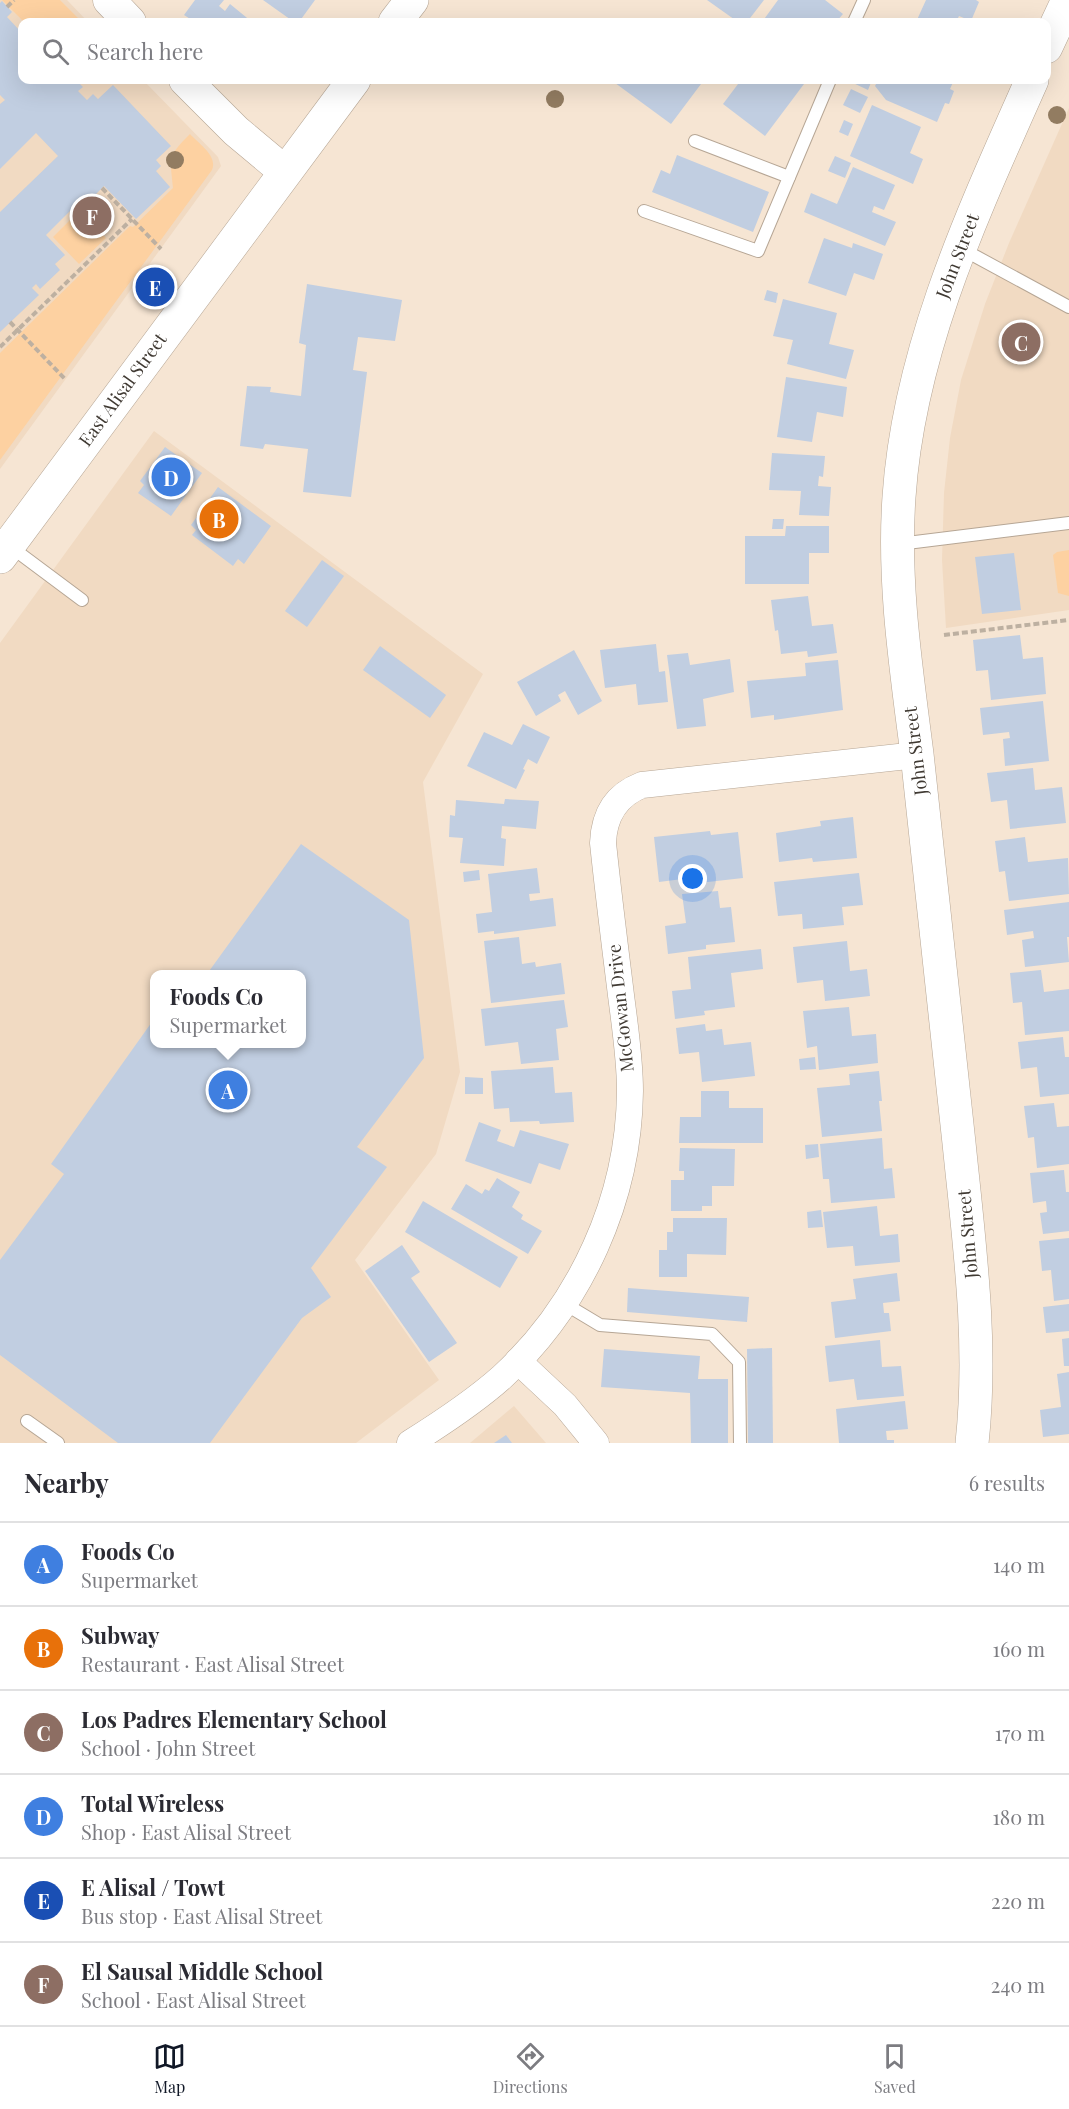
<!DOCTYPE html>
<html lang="en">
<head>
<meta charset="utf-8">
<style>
  body { margin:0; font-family:"Playfair Display",serif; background:#f2f2f3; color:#2b2b33 }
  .you { position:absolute; left:693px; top:879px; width:21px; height:21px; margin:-15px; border:4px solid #fff; border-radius:50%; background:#1a73e8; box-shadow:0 0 0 9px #1a73e833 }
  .badge { display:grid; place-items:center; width:39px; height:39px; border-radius:50%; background:#111827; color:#fff; font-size:20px; font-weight:700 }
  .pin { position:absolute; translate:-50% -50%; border:3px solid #fff; box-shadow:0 2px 6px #0006 }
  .popup { position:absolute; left:150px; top:970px; width:156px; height:78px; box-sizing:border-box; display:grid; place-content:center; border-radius:12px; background:#fff; filter:drop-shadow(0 2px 4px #0005); font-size:20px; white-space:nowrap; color:#7c7c81 }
  .popup b { font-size:22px; color:#2b2b33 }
  .popup::after { content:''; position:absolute; left:50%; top:100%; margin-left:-12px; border:12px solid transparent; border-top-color:#fff }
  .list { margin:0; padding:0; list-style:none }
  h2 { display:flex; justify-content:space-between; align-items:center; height:78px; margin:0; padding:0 24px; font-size:26px }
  h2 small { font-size:20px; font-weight:400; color:#7c7c81 }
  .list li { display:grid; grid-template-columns:39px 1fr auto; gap:18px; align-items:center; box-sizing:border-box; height:84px; padding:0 24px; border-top:2px solid #e1e1e2 }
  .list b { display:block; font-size:22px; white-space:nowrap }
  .list p { margin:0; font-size:20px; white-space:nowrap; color:#7c7c81 }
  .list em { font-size:20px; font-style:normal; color:#7c7c81 }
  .icon { flex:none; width:33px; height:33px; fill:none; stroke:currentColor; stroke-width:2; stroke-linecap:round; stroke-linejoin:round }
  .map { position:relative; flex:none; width:1069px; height:1443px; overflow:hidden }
  .search { position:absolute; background:#fff; box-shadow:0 6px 24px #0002; left:18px; right:18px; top:18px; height:66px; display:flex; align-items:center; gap:15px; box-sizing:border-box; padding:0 21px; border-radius:12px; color:#7c7c81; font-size:22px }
  .sheet { height:582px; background:#fff }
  nav { display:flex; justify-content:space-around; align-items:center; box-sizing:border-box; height:84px; border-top:2px solid #e1e1e2; background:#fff; font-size:16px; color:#7c7c81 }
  nav a { display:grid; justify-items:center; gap:3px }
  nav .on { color:#111827 }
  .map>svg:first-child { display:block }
  .built { fill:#f1dac2; fill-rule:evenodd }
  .green { fill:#fdd1a1 }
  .building { fill:#c1cee1 }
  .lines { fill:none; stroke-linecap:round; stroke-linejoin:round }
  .service-casing { stroke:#b6a695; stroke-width:14 }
  .minor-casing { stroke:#b6a695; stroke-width:27 }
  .tertiary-casing { stroke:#b6a695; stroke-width:33 }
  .secondary-casing { stroke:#b6a695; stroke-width:34 }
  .path { stroke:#bdb0a1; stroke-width:4; stroke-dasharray:6 3; stroke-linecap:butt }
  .service { stroke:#fff; stroke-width:12 }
  .minor { stroke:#fff; stroke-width:26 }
  .tertiary { stroke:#fff; stroke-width:32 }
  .secondary { stroke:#fff; stroke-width:33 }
  .tree { fill:#927c61 }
  .labels { text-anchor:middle; stroke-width:5; stroke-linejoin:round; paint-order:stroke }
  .street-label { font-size:18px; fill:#403a33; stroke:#fff }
</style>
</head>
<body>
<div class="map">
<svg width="1069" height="1443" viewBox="0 0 1069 1443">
  <rect width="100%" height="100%" fill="#f6e5d3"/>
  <g class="built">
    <path d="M0 0H67L88 22H22V80H143L218 157 221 166 0 469Z"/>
    <path d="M1069 108V610L946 628 942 560 944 493 950 438 961 380 985 304 1009 243Z"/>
    <path d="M154 431 483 674 423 782 460 1072 436 1154 355 1260 439 1380 356 1443H0V643ZM154 974H302V1044H154Z"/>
    <path d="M514 1406 546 1443H470Z"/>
  </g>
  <g class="green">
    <path d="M2 0H60L82 22H24Z"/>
    <path d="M190 134C199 144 218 156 212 170L0 460V353L130 226 133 227 173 188C170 157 167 157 190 134Z"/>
    <path d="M79 211 106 238 79 264 53 237Z"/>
    <path d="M1069 550V596L1058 593 1053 555 1057 552Z"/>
  </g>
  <g class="building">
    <path d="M195 0H224L219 6 225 11 230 4 252 22H195L184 15Z"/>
    <path d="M263 0H315L299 22H294Z"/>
    <path d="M707 0H764L747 22H738Z"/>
    <path d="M778 0H825L843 14 836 22H762Z"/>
    <path d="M926 0H976L979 2 971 21 959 16 956 22H916Z"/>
    <path d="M2 1 12 12 7 17 22 33V80H76L83 87 78 91 87 100 93 94 98 99 113 85 171 146 156 160 161 166 156 171 170 187 136 219 104 186 90 200 85 196 46 235 65 255 55 264 60 270 40 289 36 284 32 288 39 295 0 332V212L58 156 36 133 0 169V104L5 100 0 95V3Z"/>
    <path d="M611 80H704L671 124Z"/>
    <path d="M741 80H807L765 136 723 104Z"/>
    <path d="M852 80H872L868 90 851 82Z"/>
    <path d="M878 80H954L950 89 954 91 949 104 945 103 937 122 886 100 875 86Z"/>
    <path d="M851 89 868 97 860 113 843 105Z"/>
    <path d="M872 105 921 127 910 153 923 159 913 184 850 156Z"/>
    <path d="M844 120 853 124 848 136 839 132Z"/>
    <path d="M677 155 769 192 753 232 652 192 661 170 670 174Z"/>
    <path d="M835 156 851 163 845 178 828 171Z"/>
    <path d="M853 167 895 185 884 210 874 206 872 212 896 222 885 246 804 212 811 193 837 204Z"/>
    <path d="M824 238 852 248 853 243 883 254 874 280 854 273 846 296 808 283Z"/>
    <path d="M307 284 402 300 395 341 358 337 353 370 367 372 351 497 303 492 308 449 265 444 263 449 240 446 247 386 271 387 270 392 301 396 306 345 299 343Z"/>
    <path d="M767 290 778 293 776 303 764 300Z"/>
    <path d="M783 299 837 313 829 344 854 350 846 379 787 364 793 340 773 336Z"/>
    <path d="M786 377 847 387 843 417 817 412 812 442 777 437Z"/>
    <path d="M165 447 202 473 171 516 138 493 144 485 140 481Z"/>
    <path d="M772 453 825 456 823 477 819 476 818 486 831 487 829 516 799 515 801 491 769 490Z"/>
    <path d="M218 487 271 526 244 564 238 559 233 566 192 535 196 530 191 525Z"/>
    <path d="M773 519H784L783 529H772Z"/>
    <path d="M786 526H829V553H809V584H745V536H785Z"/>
    <path d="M1014 553 1021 610 982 614 975 557Z"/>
    <path d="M322 560 344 576 307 627 285 611Z"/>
    <path d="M808 596 812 626 833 624 837 653 808 657 807 651 781 654 778 630 775 631 771 600Z"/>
    <path d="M1020 635 1023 659 1043 657 1046 694 991 700 988 670 976 671 973 640Z"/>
    <path d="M656 644 659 672 665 671 668 702 638 705 636 684 605 688 600 650Z"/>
    <path d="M380 646 446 695 430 718 363 670Z"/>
    <path d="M574 650 602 701 578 715 565 691 558 695 561 701 536 716 517 682Z"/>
    <path d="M688 653 690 665 730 659 734 692 703 699 706 726 677 729 667 655Z"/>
    <path d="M838 660 843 710 774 720V715L751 718 747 681 806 676 805 663Z"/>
    <path d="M1043 701 1049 761 1005 766 1003 739 1010 738 1009 732 983 735 980 708Z"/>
    <path d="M523 724 550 737 537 764 528 759 523 769 525 770 516 789 467 766 484 732 512 745Z"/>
    <path d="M1033 768 1035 790 1062 787 1066 823 1010 829 1007 800 991 802 987 773Z"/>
    <path d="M505 799 539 801 536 829 502 826 501 838 506 839 504 866 460 863 463 838 449 837 450 815 455 816 456 800 504 804Z"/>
    <path d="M853 817 857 858 813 862 812 858 779 862 776 833 821 826 820 821Z"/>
    <path d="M710 831 711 835 738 832 743 878 699 883 698 877 659 882 654 837Z"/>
    <path d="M1025 837 1028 862 1068 858 1069 894 1009 901 1005 871 999 872 995 841Z"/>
    <path d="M301 844 409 920 424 1058 357 1147 387 1167 311 1268 331 1297 302 1318 210 1443H118L0 1355V1260L64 1174 51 1164 154 1019V1044H302V974H207Z"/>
    <path d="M537 868 540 893 529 894 530 901 553 898 556 926 494 934V931L478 933 476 914 492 912 488 874Z"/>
    <path d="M479 870 480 880 464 882 463 872Z"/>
    <path d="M859 873 863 905 842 907 844 925 803 929 802 914 778 916 774 882Z"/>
    <path d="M718 891 720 908 731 907 735 942 706 945V949L668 954 665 926 686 923 682 894Z"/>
    <path d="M1069 902V937H1067L1069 962 1025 967 1022 940 1034 938 1033 931 1007 935 1004 910Z"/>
    <path d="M519 937 522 964 535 962 536 967 561 963 565 994 491 1003 484 941Z"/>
    <path d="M847 941 850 971 867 969 870 996 825 1001 823 980 797 983 793 947Z"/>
    <path d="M761 949 763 969 731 973 735 1007 704 1011 705 1015 675 1019 672 991 691 989 688 957Z"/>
    <path d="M1041 970 1044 992 1069 989V1031L1025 1035 1022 1002 1013 1003 1010 973Z"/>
    <path d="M564 1000 568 1027 556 1029 559 1060 521 1064 518 1042 485 1046 481 1009Z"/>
    <path d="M849 1007 852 1036 876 1034 878 1063 819 1070 817 1046 807 1048 803 1011Z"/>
    <path d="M705 1024 706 1031 722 1029 724 1045 751 1042 755 1076 702 1082 699 1052 679 1054 676 1028Z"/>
    <path d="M1063 1037 1065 1057H1069V1094L1040 1097 1037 1067 1021 1069 1018 1042Z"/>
    <path d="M815 1057 816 1069 800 1070 799 1059Z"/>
    <path d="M553 1067 555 1093 572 1092 574 1122 540 1124 539 1121 510 1122 509 1108 494 1109 491 1071Z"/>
    <path d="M879 1071 882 1101H879L882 1131 822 1137 817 1088 850 1085 849 1074Z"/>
    <path d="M465 1077 483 1078V1094H465Z"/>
    <path d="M701 1091H729V1108H763V1143H679L680 1117H701Z"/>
    <path d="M1054 1103 1057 1127 1069 1126V1164L1037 1168 1034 1137 1028 1138 1024 1106Z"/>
    <path d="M479 1122 501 1130 497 1141 514 1147 520 1130 569 1144 560 1170 539 1163 531 1184 465 1161Z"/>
    <path d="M882 1138 884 1169 892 1168 895 1198 831 1203 829 1179H823L820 1144Z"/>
    <path d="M818 1144 819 1157 806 1159 805 1145Z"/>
    <path d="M680 1148 735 1149 734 1186H712V1206H702V1211H671V1180H684V1171H679Z"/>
    <path d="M1064 1170 1066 1192H1069V1231L1043 1234 1040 1213 1047 1212 1046 1201 1033 1203 1030 1173Z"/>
    <path d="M497 1178 520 1192 512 1207 523 1215 521 1219 542 1231 528 1254 451 1209 466 1184 482 1194 485 1189 489 1191Z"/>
    <path d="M423 1201 518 1257 500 1288 405 1232Z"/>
    <path d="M877 1206 880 1236 898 1234 900 1262 855 1266 853 1246 827 1248 823 1212Z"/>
    <path d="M821 1210 823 1227 808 1228 807 1212Z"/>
    <path d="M673 1218H727L726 1255 687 1254V1277H659V1250H667V1232H673Z"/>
    <path d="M1069 1238V1299L1054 1301 1051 1270 1042 1271 1039 1241Z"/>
    <path d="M402 1245 420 1272 411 1278 457 1343 429 1362 365 1271Z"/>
    <path d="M897 1273 900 1301 883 1303 884 1313H889L891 1331 835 1338 831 1302 856 1299 853 1279Z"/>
    <path d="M628 1288 749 1297 747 1322 627 1312Z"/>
    <path d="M1069 1304V1331L1046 1333 1043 1307Z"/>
    <path d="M1069 1338V1366H1064L1062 1339Z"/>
    <path d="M880 1340 882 1367 901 1366 904 1396 857 1400 854 1379 829 1382 825 1346Z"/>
    <path d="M772 1348 773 1443H748L747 1349Z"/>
    <path d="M604 1349 700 1356 698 1379H728V1443H691L690 1393 601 1387Z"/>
    <path d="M1069 1372V1434L1043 1437 1040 1410 1061 1407 1057 1374Z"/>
    <path d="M905 1401 908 1429 886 1431 887 1440H894V1443H839L836 1409Z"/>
    <path d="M506 1435 512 1443H494Z"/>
  </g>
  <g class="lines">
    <g class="service-casing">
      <g id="service">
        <path d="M854 22 864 0"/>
        <path d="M695 141 789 177"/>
        <path d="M644 211 758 251 830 80"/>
        <path d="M962 249 1069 307"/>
        <path d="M899 544 1069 523"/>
        <path d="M11 547 82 600"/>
        <path d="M565 1304 600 1325 712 1334 739 1362 740 1443"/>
        <path d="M27 1421 58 1443"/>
      </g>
    </g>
    <g class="minor-casing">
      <g id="minor">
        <path d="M518 1361 565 1405 596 1443"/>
        <path d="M410 1443C442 1423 474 1402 502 1377 581 1304 629 1199 630 1091 630 1056 624 1021 620 987 614 939 608 891 603 843 604 815 616 795 642 785L917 755"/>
      </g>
    </g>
    <g class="tertiary-casing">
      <g id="tertiary">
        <path d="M109 0 130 22"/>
        <path d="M185 80 236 131 285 172"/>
      </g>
    </g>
    <g class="secondary-casing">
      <g id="secondary">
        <path d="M395 22 412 0"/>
        <path d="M1046 47 1068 0"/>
        <path d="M0 557 354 80"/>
        <path d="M972 1443C983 1343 969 1242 959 1143 946 1014 932 884 917 754 906 668 893 583 899 497 909 349 973 213 1032 80"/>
      </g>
    </g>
    <g class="path">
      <path d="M7 7 14 0"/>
      <path d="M102 188 161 249"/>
      <path d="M10 322 65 379"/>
      <path d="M0 347 132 219"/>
      <path d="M944 635 1069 620"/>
    </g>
    <use href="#service" class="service"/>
    <use href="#minor" class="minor"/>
    <use href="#tertiary" class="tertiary"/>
    <use href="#secondary" class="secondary"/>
  </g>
  <g class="tree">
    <circle cx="555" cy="99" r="9"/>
    <circle cx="1057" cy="115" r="9"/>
    <circle cx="175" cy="160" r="9"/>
  </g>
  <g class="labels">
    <g class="street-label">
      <text transform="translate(958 256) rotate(-69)" y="6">John Street</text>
      <text transform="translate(123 390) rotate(-54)" y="6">East Alisal Street</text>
      <text transform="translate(916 751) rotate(-97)" y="6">John Street</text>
      <text transform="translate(621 1008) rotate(-96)" y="6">McGowan Drive</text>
      <text transform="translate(968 1234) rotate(-95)" y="6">John Street</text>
    </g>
  </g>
</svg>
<div class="you"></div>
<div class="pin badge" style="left:228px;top:1090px;background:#3f7fe0">A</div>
<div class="popup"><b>Foods Co</b>Supermarket</div>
<div class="pin badge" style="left:219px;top:519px;background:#e8710a">B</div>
<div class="pin badge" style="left:1021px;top:342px;background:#8d6e63">C</div>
<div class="pin badge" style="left:171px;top:477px;background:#3f7fe0">D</div>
<div class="pin badge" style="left:155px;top:287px;background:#1a4fb4">E</div>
<div class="pin badge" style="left:92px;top:216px;background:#8d6e63">F</div>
<div class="search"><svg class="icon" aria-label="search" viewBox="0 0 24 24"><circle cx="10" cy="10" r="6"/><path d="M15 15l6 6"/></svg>Search here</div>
</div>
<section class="sheet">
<h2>Nearby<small>6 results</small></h2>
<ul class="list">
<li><span class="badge" style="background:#3f7fe0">A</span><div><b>Foods Co</b><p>Supermarket</p></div><em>140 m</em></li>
<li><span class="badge" style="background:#e8710a">B</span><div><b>Subway</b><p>Restaurant · East Alisal Street</p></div><em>160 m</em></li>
<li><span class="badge" style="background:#8d6e63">C</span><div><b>Los Padres Elementary School</b><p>School · John Street</p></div><em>170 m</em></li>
<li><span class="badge" style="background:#3f7fe0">D</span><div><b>Total Wireless</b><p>Shop · East Alisal Street</p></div><em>180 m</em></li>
<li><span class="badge" style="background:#1a4fb4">E</span><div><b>E Alisal / Towt</b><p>Bus stop · East Alisal Street</p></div><em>220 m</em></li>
<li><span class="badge" style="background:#8d6e63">F</span><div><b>El Sausal Middle School</b><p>School · East Alisal Street</p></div><em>240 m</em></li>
</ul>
</section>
<nav>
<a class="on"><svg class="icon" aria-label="map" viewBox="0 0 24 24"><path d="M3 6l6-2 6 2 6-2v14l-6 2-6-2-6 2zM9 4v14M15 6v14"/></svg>Map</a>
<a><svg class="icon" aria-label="directions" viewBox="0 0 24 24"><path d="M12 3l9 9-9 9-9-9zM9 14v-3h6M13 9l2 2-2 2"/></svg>Directions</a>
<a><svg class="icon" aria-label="saved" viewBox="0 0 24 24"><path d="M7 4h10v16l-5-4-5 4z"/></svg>Saved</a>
</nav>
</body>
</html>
